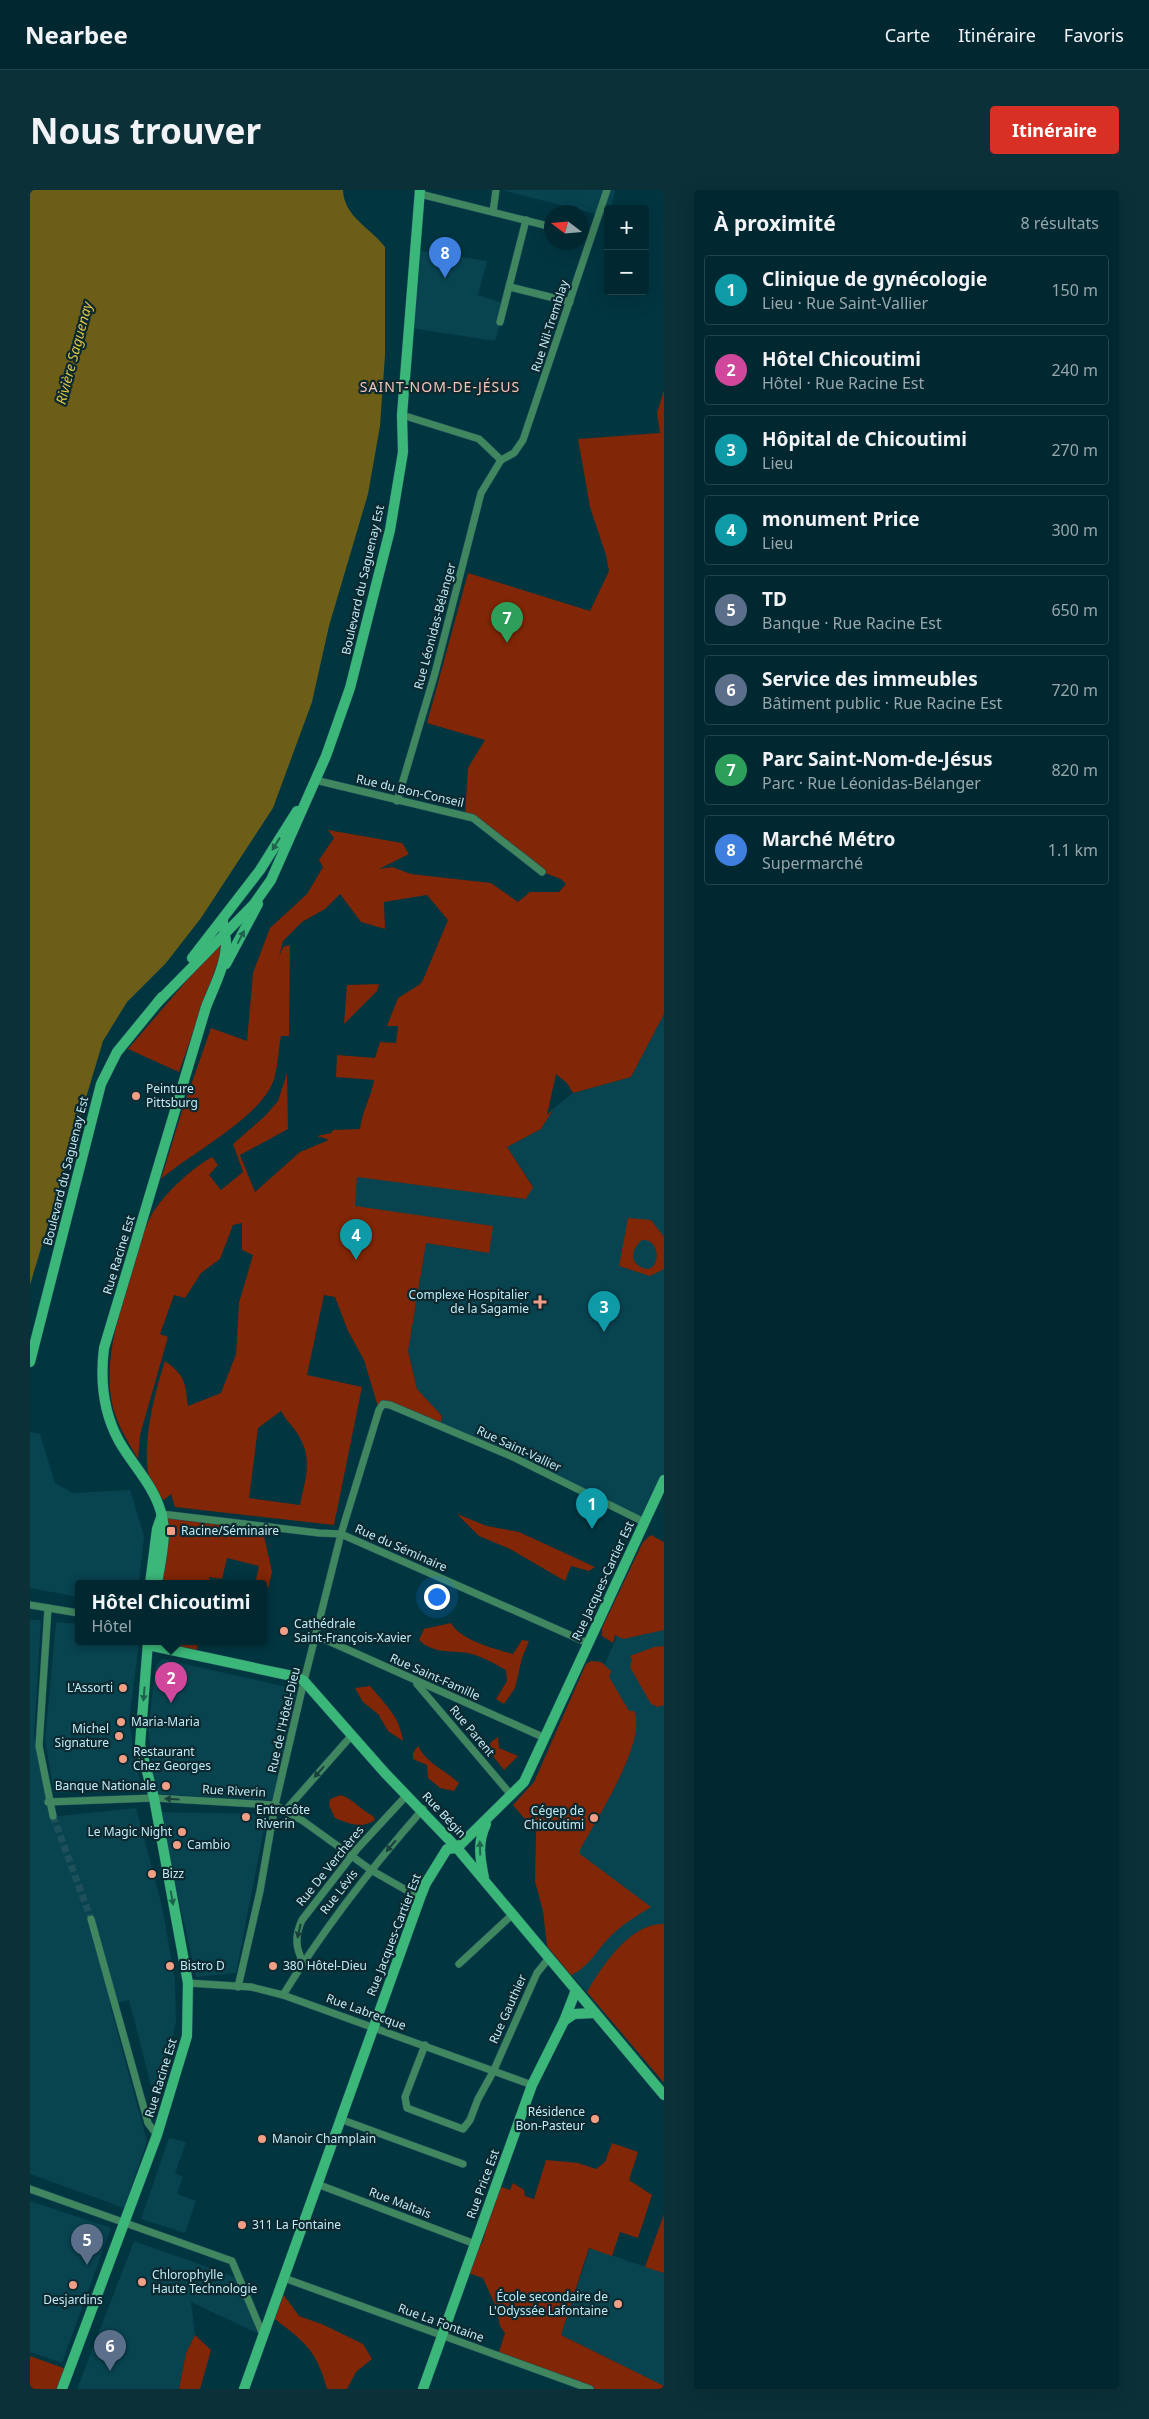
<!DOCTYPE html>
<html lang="fr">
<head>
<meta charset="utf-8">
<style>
  body { margin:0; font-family:"Noto Sans",sans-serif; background:#0b3038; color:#f1f3f6 }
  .controls { position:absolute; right:15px; top:15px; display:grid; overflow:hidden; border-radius:5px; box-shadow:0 5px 20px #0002 }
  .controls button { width:45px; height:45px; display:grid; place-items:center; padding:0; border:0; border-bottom:1px solid #23444c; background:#012830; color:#f1f3f6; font:25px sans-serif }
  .compass { position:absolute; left:514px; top:15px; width:45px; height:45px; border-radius:50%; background:#012830; box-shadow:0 5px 20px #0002; rotate:286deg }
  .you { position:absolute; left:406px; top:1406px; width:18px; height:18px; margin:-12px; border:4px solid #fff; border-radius:50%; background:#1a73e8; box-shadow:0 0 0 8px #1a73e833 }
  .badge { display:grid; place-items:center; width:32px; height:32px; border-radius:50%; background:#d93025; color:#fff; font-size:16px; font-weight:700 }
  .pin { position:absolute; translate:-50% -41px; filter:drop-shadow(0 1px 2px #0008) }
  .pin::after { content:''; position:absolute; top:26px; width:18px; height:15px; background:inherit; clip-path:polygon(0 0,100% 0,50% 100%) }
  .popup { position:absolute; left:45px; top:1390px; width:192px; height:65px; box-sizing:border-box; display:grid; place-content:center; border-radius:5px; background:#012830; filter:drop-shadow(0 1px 4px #0005); font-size:16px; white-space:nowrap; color:#96a6ab }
  .popup b { font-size:19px; color:#f1f3f6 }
  .popup::after { content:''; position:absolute; left:50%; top:100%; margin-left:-10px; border:10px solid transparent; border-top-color:#012830 }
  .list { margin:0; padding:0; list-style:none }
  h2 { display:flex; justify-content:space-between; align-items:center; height:65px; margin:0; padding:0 20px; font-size:21px }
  h2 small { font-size:16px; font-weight:400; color:#96a6ab }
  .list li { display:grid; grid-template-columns:32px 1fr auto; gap:15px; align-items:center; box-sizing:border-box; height:70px; margin:0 10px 10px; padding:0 10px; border:1px solid #23444c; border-radius:5px }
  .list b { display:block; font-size:19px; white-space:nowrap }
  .list p { margin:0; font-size:16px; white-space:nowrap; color:#96a6ab }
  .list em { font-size:16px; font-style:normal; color:#96a6ab }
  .map { position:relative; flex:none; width:634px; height:2199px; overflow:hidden; border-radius:5px }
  header { display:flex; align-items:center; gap:30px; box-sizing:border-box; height:70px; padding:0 25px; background:#012830; border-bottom:1px solid #23444c }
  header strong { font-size:24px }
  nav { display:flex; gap:28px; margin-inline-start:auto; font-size:18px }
  .intro { display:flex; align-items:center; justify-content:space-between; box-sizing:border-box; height:120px; padding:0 30px }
  h1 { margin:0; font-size:35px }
  .button { padding:12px 22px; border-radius:5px; background:#d93025; color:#fff; font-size:18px; font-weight:700 }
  main { display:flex; gap:30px; padding:0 30px }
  aside { flex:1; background:#012830; border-radius:5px; box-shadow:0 5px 20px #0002 }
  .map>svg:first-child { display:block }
  .built { fill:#084350 }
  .green { fill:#812606; fill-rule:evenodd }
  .water { fill:#6c5e17 }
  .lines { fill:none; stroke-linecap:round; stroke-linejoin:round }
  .street-tunnel { stroke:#1e505b; stroke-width:7; stroke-dasharray:7 3.5; stroke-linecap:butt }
  .street-casing { stroke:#20525d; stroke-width:8 }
  .secondary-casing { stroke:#20525d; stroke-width:11 }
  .street { stroke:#40865f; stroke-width:7 }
  .secondary { stroke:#3bb779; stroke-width:10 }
  .oneway { fill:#1f624d }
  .oneway2 { fill:#1a403c }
  .poi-dot { fill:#f39f86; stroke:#0d2930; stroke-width:2 }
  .labels { text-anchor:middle; stroke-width:4.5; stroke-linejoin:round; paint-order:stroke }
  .street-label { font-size:12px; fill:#c1eaf5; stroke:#0d2930 }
  .poi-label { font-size:12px; fill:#c1eaf5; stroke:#0d2930; text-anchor:start }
  .water-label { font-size:14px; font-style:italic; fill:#ddc346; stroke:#0d2930 }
  .neighbourhood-label { font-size:14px; letter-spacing:1px; fill:#f9c7b9; stroke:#0d2930 }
</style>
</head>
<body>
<header>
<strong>Nearbee</strong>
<nav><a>Carte</a><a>Itinéraire</a><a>Favoris</a></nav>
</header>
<div class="intro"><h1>Nous trouver</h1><a class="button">Itinéraire</a></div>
<main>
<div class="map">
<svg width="634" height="2199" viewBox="0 0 634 2199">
  <rect width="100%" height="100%" fill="#013540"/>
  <g class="built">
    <path d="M471 0H585L581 19H578V27Z"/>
    <path d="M386 60 457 71 448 105 476 114 465 151 380 138Z"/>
    <path d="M634 824V1290L614 1332 410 1236 412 1226 387 1199 378 1161 396 1053 459 1063 324 1016 327 986 496 1009 503 996 477 957 511 939 524 918 543 903 601 887Z"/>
    <path d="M0 1242 10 1244 25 1293 43 1303 100 1300 114 1346 109 1394H48V1407L0 1398Z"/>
    <path d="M621 1345 634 1352V1893L517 1756 513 1721 505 1691 506 1642 483 1615 504 1592 556 1474 566 1471 575 1474 587 1446 585 1444 591 1397 613 1352Z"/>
    <path d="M0 1430H11L4 1546 20 1627 106 1618 132 1716 145 1790 146 1832 127 1919 99 1810 80 1815 117 1951 94 2018 0 1984Z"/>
    <path d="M26 1432 48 1434V1452H109L99 1532 111 1598 24 1603 15 1550Z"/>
    <path d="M133 1469 270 1500 242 1610 126 1604 118 1540 126 1475Z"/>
    <path d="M129 1622 237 1624 206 1783 166 1787Z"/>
    <path d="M139 1948 156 1952 145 1983 153 1987 147 2004 166 2011 155 2043 111 2029Z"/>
    <path d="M0 2011 81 2038 32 2173 0 2162Z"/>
    <path d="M104 2051 200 2085 208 2090 228 2135 227 2143 161 2112 165 2145 156 2163 149 2199H47Z"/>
    <path d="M560 2058 634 2083V2196L531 2145Z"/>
  </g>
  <g class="green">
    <path d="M634 200V824L601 887 543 903 537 893 526 884 517 925 524 918 511 939 477 957 503 997 496 1009 327 987 325 1016 463 1036 459 1063 396 1053 378 1161 387 1199 412 1226 410 1236 360 1215 349 1220 334 1170 318 1141 305 1107 294 1105 277 1185 332 1197 304 1335 145 1317 141 1304 134 1310C100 1290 125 1201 135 1171 156 1186 155 1193 158 1216L191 1203 206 1164 209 1113 223 1065 212 1060V1033L203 1035 190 1069 171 1083 155 1108 144 1105 130 1144 138 1147 110 1245 108 1269C98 1252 86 1233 82 1213 73 1168 91 1117 104 1075 109 1058 113 1040 122 1024 134 1004 162 978 182 967L188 975 179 985 191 1000 213 982 203 954 235 926 248 911 257 883 258 939 210 965 225 1002 270 962 299 950 287 946 301 943 303 940 330 939C332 921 341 908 344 890L306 887 307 865 345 868 350 852 366 853 368 836H357L368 808 389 795 393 790 418 730 397 705 354 712 355 739 331 732 310 704 295 719 272 732 253 751 249 767 253 757 260 755 259 846H251C248 861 248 878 243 892 228 929 163 962 131 989L152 921 181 838 217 851 223 783 240 738 277 704 293 677 289 670 304 648 298 640 372 653 379 664 349 679 362 677 381 684 461 693 488 712 500 702H529L536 694 531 689 512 682 435 626 438 578 455 550 397 533 438 383 560 421 579 381 576 365 560 317 548 249 630 243 627 223ZM251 1221C255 1229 260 1233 265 1240 284 1267 276 1285 270 1315L219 1308 228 1238Z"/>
    <path d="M191 755 192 760 149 882 98 859 176 768Z"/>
    <path d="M349 794 347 801 314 834 317 795Z"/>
    <path d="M598 1028 621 1030 634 1047V1079L620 1086 589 1076ZM612 1050C634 1048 630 1090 609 1076 598 1069 604 1057 612 1050Z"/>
    <path d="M132 1324 232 1337 242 1382 238 1398 234 1397V1394H225L229 1376 197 1368 192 1389 179 1387 180 1394H127Z"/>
    <path d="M427 1324 457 1336 489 1342 565 1377 559 1381 541 1376 535 1391 480 1359 449 1346Z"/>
    <path d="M621 1345 634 1352V1440L593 1449 585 1445 583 1453 572 1446V1438L613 1352Z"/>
    <path d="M421 1433C430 1450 465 1459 483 1464L492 1450 499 1451 492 1468 485 1498 474 1514 466 1509 477 1491 476 1480C465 1474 450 1465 437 1463 419 1460 404 1464 389 1450L394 1439Z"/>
    <path d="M118 1452H168L166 1466Z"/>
    <path d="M634 1456V1515L628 1517 621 1514 600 1477 602 1470 600 1466 624 1457Z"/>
    <path d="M561 1471 571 1472 581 1481 579 1487 599 1521H604C618 1551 565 1631 550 1660V1664L621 1717C608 1725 594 1733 583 1744 568 1757 560 1777 541 1785L517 1756 513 1721 505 1691 506 1642 483 1615 504 1592 556 1474Z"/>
    <path d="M340 1496C355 1514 370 1527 373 1551L358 1541 348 1524 333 1512 325 1498Z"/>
    <path d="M468 1547 469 1558 488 1566 474 1580 458 1560 461 1552Z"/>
    <path d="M388 1556C397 1574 415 1580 429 1593L424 1601 410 1598 398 1588 397 1575 383 1569V1563Z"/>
    <path d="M311 1605C324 1610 331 1620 343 1626L345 1630C331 1639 320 1634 305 1628L299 1615 300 1609Z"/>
    <path d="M634 1734V1893L557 1802C571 1777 601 1732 634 1734Z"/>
    <path d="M582 1953 608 1962 599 1990 622 2005 608 2048 590 2042 582 2066 559 2058 531 2145 634 2196V2199H560L468 2165 475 2143 470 2136 466 2117 453 2088 435 2082 453 2051 466 1995 480 2000 483 1993 494 2000 495 2006 504 2009 516 1970 548 1973 566 1979 575 1972Z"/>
    <path d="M634 2024V2083L615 2077Z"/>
    <path d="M250 2100 269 2126 294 2135 333 2154 342 2169 326 2182 317 2199H297C286 2158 273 2151 241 2126Z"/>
    <path d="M165 2145 181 2160 170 2199H149L156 2163Z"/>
    <path d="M0 2166 39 2180 32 2199H0Z"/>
  </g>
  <path class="water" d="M0 0H313C314 27 341 38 355 57V165L350 236 338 304 299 436 282 512 243 618 171 728 136 773 97 812 73 851 0 1095Z"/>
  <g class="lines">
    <path class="street-tunnel" d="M23 1626 61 1729"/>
    <g class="street-casing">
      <g id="street">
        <path d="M390 4 522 37"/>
        <path d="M463 22 466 0"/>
        <path d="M480 97 540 112"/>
        <path d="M470 132 496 30"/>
        <path d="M372 225 449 249 471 270"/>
        <path d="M471 270 484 263 493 250 577 0"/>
        <path d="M285 590 443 628 512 682"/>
        <path d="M367 611 405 483 451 303 471 270"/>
        <path d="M132 1324 289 1343 311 1344 558 1453"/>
        <path d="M0 1415 48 1423"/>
        <path d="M18 1418 9 1556 23 1626"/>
        <path d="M285 1445 515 1548"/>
        <path d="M387 1494 482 1606"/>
        <path d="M18 1612 124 1608 245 1615 273 1631 341 1680 390 1708"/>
        <path d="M255 1621 322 1545"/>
        <path d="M61 1729 118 1933 127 1945"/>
        <path d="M273 1772C265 1757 265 1745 272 1730L327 1659 377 1605"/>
        <path d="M429 1774 483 1724"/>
        <path d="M158 1793 221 1797 253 1805 502 1895"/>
        <path d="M208 1797 230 1701 245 1615 274 1491 311 1344 349 1220 353 1214 360 1215 483 1267 614 1332"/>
        <path d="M253 1805C294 1738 341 1678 393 1619"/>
        <path d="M395 1855 375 1907 377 1918 433 1939 440 1930 448 1909 463 1882 507 1783 519 1768"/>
        <path d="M310 1929 433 1974"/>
        <path d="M287 1994 445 2054"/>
        <path d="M0 1999 202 2071 233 2145"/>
        <path d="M254 2088 560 2199"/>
      </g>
    </g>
    <g class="secondary-casing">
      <g id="secondary">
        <path d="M162 768 230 680 267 621"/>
        <path d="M196 774 228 714"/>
        <path d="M128 812 224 714 241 690 296 566 320 498 360 340 373 262 372 225 390 0"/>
        <path d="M0 1172 71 894 87 862 132 807"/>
        <path d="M120 1394 127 1339 132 1325"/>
        <path d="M127 1394C130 1373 137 1347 132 1326 125 1296 103 1276 89 1251 73 1222 70 1190 74 1158L176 817C183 799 195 776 196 756 197 747 192 738 193 729"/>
        <path d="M118 1455 267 1487 274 1491 355 1583 427 1658 634 1905"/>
        <path d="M454 1688C450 1668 447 1653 456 1634"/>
        <path d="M534 1831 544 1824 565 1823"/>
        <path d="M32 2199 127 1945 157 1846 158 1793 124 1608 110 1555 118 1452"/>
        <path d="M214 2199 390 1708 396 1693 417 1659 427 1658 494 1592 634 1290"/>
        <path d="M393 2199 502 1895 534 1831 546 1800"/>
      </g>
    </g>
    <use href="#street" class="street"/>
    <use href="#secondary" class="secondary"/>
  </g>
  <defs><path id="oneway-solid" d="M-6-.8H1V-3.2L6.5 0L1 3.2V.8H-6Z" transform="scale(1.25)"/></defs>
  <g class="oneway">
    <use href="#oneway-solid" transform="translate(246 654) rotate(122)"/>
    <use href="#oneway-solid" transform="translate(211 747) rotate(-62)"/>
    <use href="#oneway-solid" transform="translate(114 1504) rotate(95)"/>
    <use href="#oneway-solid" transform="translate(450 1658) rotate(-92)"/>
    <use href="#oneway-solid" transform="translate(142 1708) rotate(80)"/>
  </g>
  <g class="oneway2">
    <use href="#oneway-solid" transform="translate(289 1582) rotate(132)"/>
    <use href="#oneway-solid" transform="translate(142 1609) rotate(-177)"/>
    <use href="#oneway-solid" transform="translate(361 1656) rotate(131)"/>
    <use href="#oneway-solid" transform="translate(269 1741) rotate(103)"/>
  </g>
  <g class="poi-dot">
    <circle cx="106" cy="906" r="5"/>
    <path d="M507.5 1104.5h5v5h5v5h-5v5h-5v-5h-5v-5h5z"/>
    <rect x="136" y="1336" width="10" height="10" rx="2.5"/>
    <circle cx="254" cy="1441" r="5"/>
    <circle cx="93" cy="1498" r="5"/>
    <circle cx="91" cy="1532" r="5"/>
    <circle cx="89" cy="1546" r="5"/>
    <circle cx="93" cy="1569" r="5"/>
    <circle cx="136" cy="1596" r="5"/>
    <circle cx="216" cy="1627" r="5"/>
    <circle cx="564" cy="1628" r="5"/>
    <circle cx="152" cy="1642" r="5"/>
    <circle cx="147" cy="1655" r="5"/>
    <circle cx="122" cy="1684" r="5"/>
    <circle cx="140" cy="1776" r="5"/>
    <circle cx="243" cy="1776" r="5"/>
    <circle cx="565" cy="1929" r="5"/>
    <circle cx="232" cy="1949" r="5"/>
    <circle cx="212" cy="2035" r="5"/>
    <circle cx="112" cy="2092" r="5"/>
    <circle cx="43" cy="2095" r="5"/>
    <circle cx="588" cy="2114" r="5"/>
  </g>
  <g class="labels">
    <g class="street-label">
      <text transform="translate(520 136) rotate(-72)" y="4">Rue Nil-Tremblay</text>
      <text transform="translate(333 390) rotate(-77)" y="4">Boulevard du Saguenay Est</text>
      <text transform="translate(405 436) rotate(-75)" y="4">Rue Léonidas-Bélanger</text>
      <text transform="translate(380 601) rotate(13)" y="4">Rue du Bon-Conseil</text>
      <text transform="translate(36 981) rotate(-76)" y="4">Boulevard du Saguenay Est</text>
      <text transform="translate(89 1065) rotate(-73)" y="4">Rue Racine Est</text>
      <text transform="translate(489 1259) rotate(25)" y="4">Rue Saint-Vallier</text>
      <text transform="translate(371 1358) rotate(24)" y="4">Rue du Séminaire</text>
      <text transform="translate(573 1391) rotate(-65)" y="4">Rue Jacques-Cartier Est</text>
      <text transform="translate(405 1487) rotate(24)" y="4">Rue Saint-Famille</text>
      <text transform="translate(254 1530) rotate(-77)" y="4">Rue de l'Hôtel-Dieu</text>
      <text transform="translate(442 1541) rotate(50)" y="4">Rue Parent</text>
      <text transform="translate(204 1601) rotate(3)" y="4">Rue Riverin</text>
      <text transform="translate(414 1625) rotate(47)" y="4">Rue Bégin</text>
      <text transform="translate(300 1676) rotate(-51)" y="4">Rue De Verchères</text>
      <text transform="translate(309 1702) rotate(-52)" y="4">Rue Lévis</text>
      <text transform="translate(364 1745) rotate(-69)" y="4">Rue Jacques-Cartier Est</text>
      <text transform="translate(478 1819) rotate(-66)" y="4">Rue Gauthier</text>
      <text transform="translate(336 1822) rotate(20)" y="4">Rue Labrecque</text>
      <text transform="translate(131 1888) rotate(-73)" y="4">Rue Racine Est</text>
      <text transform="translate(453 1994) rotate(-70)" y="4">Rue Price Est</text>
      <text transform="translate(370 2013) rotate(21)" y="4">Rue Maltais</text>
      <text transform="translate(411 2133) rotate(20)" y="4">Rue La Fontaine</text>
    </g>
    <g class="poi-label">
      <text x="116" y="903">Peinture<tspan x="116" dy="14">Pittsburg</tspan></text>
      <text x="499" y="1109" text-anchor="end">Complexe Hospitalier<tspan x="499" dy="14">de la Sagamie</tspan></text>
      <text x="151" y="1345">Racine/Séminaire</text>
      <text x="264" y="1438">Cathédrale<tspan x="264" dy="14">Saint-François-Xavier</tspan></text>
      <text x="83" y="1502" text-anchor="end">L'Assorti</text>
      <text x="101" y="1536">Maria-Maria</text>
      <text x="79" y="1543" text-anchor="end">Michel<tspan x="79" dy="14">Signature</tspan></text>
      <text x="103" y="1566">Restaurant<tspan x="103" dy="14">Chez Georges</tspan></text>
      <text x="126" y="1600" text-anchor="end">Banque Nationale</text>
      <text x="226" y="1624">Entrecôte<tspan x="226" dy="14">Riverin</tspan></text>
      <text x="554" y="1625" text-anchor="end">Cégep de<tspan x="554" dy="14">Chicoutimi</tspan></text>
      <text x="142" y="1646" text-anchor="end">Le Magic Night</text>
      <text x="157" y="1659">Cambio</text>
      <text x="132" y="1688">Bizz</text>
      <text x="150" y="1780">Bistro D</text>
      <text x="253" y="1780">380 Hôtel-Dieu</text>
      <text x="555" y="1926" text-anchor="end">Résidence<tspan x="555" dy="14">Bon-Pasteur</tspan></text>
      <text x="242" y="1953">Manoir Champlain</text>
      <text x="222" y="2039">311 La Fontaine</text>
      <text x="122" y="2089">Chlorophylle<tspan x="122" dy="14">Haute Technologie</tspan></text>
      <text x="578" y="2111" text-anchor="end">École secondaire de<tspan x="578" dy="14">L'Odyssée Lafontaine</tspan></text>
      <text x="43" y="2114" text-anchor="middle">Desjardins</text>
    </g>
    <g class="water-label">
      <text transform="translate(44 163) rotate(-75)" y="5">Rivière Saguenay</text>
    </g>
    <g class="neighbourhood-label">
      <text x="410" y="202">SAINT-NOM-DE-JÉSUS</text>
    </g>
  </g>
</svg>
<div class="controls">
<button>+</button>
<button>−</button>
</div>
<svg class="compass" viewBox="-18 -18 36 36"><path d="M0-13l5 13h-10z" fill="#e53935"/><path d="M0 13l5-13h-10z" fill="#96a6ab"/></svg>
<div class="you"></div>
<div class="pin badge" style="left:562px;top:1339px;background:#0f9aa8">1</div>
<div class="pin badge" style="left:141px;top:1513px;background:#d1479c">2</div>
<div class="popup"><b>Hôtel Chicoutimi</b>Hôtel</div>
<div class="pin badge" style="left:574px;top:1142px;background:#0f9aa8">3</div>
<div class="pin badge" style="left:326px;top:1070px;background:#0f9aa8">4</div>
<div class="pin badge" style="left:57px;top:2075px;background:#5c6f8a">5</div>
<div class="pin badge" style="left:80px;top:2181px;background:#5c6f8a">6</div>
<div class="pin badge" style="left:477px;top:453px;background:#2e9e5b">7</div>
<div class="pin badge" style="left:415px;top:88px;background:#3f7fe0">8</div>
</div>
<aside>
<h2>À proximité<small>8 résultats</small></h2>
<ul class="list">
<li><span class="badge" style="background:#0f9aa8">1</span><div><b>Clinique de gynécologie</b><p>Lieu · Rue Saint-Vallier</p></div><em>150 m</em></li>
<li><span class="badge" style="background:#d1479c">2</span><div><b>Hôtel Chicoutimi</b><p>Hôtel · Rue Racine Est</p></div><em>240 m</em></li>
<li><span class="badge" style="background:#0f9aa8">3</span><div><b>Hôpital de Chicoutimi</b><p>Lieu</p></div><em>270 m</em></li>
<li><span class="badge" style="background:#0f9aa8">4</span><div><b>monument Price</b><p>Lieu</p></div><em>300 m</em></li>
<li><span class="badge" style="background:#5c6f8a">5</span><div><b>TD</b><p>Banque · Rue Racine Est</p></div><em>650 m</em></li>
<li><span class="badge" style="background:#5c6f8a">6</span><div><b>Service des immeubles</b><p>Bâtiment public · Rue Racine Est</p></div><em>720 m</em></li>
<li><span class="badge" style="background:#2e9e5b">7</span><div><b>Parc Saint-Nom-de-Jésus</b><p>Parc · Rue Léonidas-Bélanger</p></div><em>820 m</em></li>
<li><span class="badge" style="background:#3f7fe0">8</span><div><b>Marché Métro</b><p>Supermarché</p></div><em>1.1 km</em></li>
</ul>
</aside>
</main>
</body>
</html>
